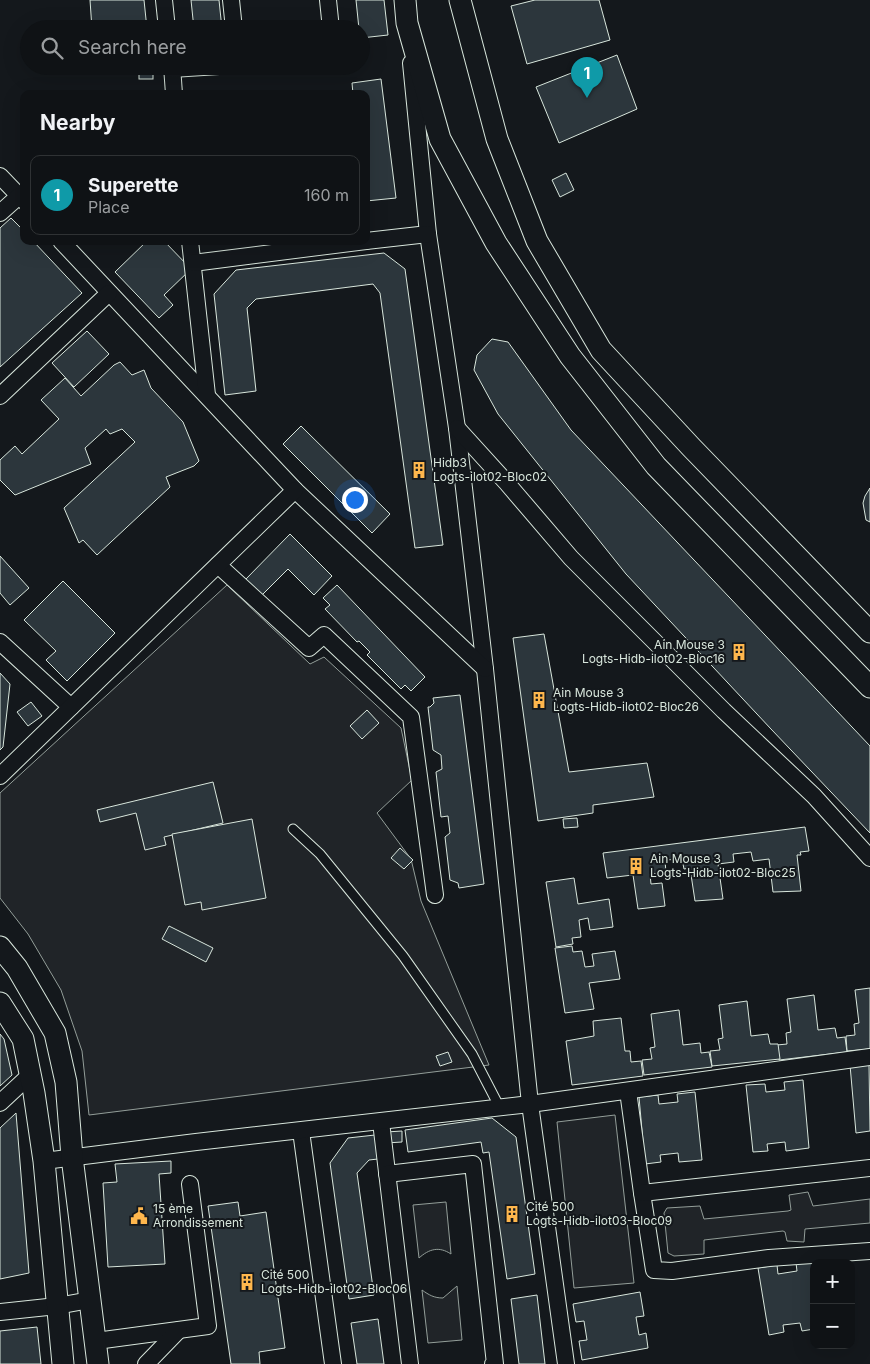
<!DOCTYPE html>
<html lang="en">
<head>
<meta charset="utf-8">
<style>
  body { margin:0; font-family:Inter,sans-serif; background:#1d2022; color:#f1f3f6 }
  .controls { position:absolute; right:15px; bottom:15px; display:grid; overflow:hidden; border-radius:10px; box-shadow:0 5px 20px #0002 }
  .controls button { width:45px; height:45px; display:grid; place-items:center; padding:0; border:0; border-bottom:1px solid #2f3234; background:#0f1215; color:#f1f3f6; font:25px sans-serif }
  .you { position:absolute; left:354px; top:499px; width:18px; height:18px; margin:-12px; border:4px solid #fff; border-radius:50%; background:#1a73e8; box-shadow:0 0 0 8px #1a73e833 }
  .badge { display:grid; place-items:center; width:32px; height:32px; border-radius:50%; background:#ffb74d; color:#fff; font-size:16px; font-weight:700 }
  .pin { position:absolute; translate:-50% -41px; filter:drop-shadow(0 1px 2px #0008) }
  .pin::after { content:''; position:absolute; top:26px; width:18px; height:15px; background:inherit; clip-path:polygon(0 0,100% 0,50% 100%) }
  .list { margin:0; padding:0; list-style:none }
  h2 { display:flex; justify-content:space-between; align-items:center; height:65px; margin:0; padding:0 20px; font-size:21px }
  h2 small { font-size:16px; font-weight:400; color:#9b9ea0 }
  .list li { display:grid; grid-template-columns:32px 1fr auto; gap:15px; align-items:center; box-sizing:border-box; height:80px; margin:0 10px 10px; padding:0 10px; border:1px solid #2f3234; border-radius:10px }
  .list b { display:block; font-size:19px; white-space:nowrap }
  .list p { margin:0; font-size:16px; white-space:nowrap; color:#9b9ea0 }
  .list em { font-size:16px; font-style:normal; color:#9b9ea0 }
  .icon { flex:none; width:28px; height:28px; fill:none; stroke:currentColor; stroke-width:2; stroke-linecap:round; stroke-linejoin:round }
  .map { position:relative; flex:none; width:870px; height:1364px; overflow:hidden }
  .search { position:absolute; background:#0f1215; box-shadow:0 5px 20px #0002; left:20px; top:20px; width:350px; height:55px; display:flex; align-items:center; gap:12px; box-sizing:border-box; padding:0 18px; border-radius:28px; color:#9b9ea0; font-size:19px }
  .panel { position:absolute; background:#0f1215; box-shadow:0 5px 20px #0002; left:20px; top:90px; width:350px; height:155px; border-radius:10px }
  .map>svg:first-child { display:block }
  .green { fill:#202428; stroke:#939e99 }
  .building { fill:#2c363c; stroke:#d8e6dc }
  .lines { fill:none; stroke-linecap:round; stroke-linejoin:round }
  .service-casing { stroke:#d8e6dc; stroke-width:11 }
  .minor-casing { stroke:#d8e6dc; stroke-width:18 }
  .tertiary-casing { stroke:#d8e6dc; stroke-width:23 }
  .service { stroke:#14181c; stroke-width:9 }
  .minor { stroke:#14181c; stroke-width:16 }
  .tertiary { stroke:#14181c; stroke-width:21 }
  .labels { text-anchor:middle; stroke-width:4; stroke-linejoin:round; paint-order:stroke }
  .poi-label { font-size:12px; fill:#d8e6dc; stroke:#14181c; text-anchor:start }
</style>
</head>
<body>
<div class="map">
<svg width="870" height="1364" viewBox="0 0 870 1364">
  <rect width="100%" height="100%" fill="#14181c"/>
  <g class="green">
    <path d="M227 585 310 664 324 657 401 728 412 780 377 813 411 859 421 901 489 1065 89 1115 82 1051 61 990 28 934 0 898V793Z"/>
    <path d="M615 1115 634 1283 574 1288 557 1122Z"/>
    <path d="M808 1192 813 1206 870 1199V1223L805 1229 804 1242 787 1241 785 1232 783 1231 704 1240V1254L674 1256 668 1253 664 1213 667 1208 700 1206 704 1219 788 1211 791 1210 789 1195Z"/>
    <path d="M446 1202 451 1254C439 1246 429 1249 419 1258L413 1205Z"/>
    <path d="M457 1286 462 1340 428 1343 422 1290C429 1295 434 1298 443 1298Z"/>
  </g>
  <g class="building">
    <path d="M90 0H144L147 29H92Z"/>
    <path d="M191 0H219L222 29H194Z"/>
    <path d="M356 0H384L388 35 361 38V29H359Z"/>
    <path d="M535 0H599L610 40 527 64 511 6Z"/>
    <path d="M617 55 637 109 559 143 536 87Z"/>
    <rect x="139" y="66" width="14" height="13"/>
    <path d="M381 79 396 198 366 201V94H353L352 83Z"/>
    <path d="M153 91V94H118V93Z"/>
    <path d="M566 173 574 190 560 197 552 180Z"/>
    <path d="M11 218 24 231V241H33L82 293 0 367V228Z"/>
    <path d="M147 241H164L191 269 164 295 173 305 159 318 115 272Z"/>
    <path d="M384 253 405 269 443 545 415 548 380 293 373 284 256 299 247 308 256 391 225 395 214 294 236 270Z"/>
    <path d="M87 331 109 354 74 387 52 363Z"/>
    <path d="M492 339 508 342 571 430 870 746V833L771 729 626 574 498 414 474 370 477 355Z"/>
    <path d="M120 362 132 375 144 370 151 388 183 422 199 461 194 466 166 477 170 487 97 555 83 540 79 543 64 508 135 442 122 429 110 434 106 429 85 448 91 464 15 495 0 480V460L15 446 22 454 59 419 41 400 65 378 81 396 114 365Z"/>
    <path d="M301 426 390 514 372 533 283 444Z"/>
    <path d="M870 488V522L866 520 863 503 865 496Z"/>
    <path d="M290 534 332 576 314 595 288 569 261 596 245 580Z"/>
    <path d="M0 556 29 588 10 605 0 593Z"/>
    <path d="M63 581 115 633 67 681 46 660 56 651 24 620Z"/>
    <path d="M337 585 425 677 411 691 405 685 401 689 367 655 370 652 359 641 357 642 325 609 330 605 323 598Z"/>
    <path d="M544 634 569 772 647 763 654 797 593 805V813L538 821 513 638Z"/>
    <path d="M0 673 10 684 3 747 0 750Z"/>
    <path d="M460 695 484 884 459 888 458 883 450 880 445 837 450 833 448 816 441 817 436 772 442 769 441 755 433 750 428 707H430L434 703 433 698Z"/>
    <path d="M31 702 42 716 28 726 17 712Z"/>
    <path d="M367 710 379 723 362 739 350 726Z"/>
    <path d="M213 782 223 823 164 837 166 845 145 850 136 813 100 822 97 810Z"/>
    <path d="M577 818 578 827 564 828 563 819Z"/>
    <path d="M252 819 266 898 202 910 201 902 185 905 172 834Z"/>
    <path d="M805 827 809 851 800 852 801 855H797L801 891 773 892 769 859 753 861 751 852 733 854 734 862 718 864 723 899 695 901 690 868 684 869 682 859 665 860 666 873 650 874 651 884 662 883 665 906 638 909 633 875 607 878 603 853Z"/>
    <path d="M400 848 413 860 404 869 391 858Z"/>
    <path d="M574 878 578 904 609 899 613 927 590 930 588 918 579 920 581 937 572 938 573 944 556 947 546 882Z"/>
    <path d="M169 926 213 948 206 962 162 939Z"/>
    <path d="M572 946 573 952 582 951 585 967 594 966 592 954 615 951 620 979 589 983 594 1009 565 1013 555 948Z"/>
    <path d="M870 988V1049L847 1051 846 1036 855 1035 854 1024 859 1023 855 990Z"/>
    <path d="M814 995 818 1030 835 1028 837 1038 845 1037 847 1052 779 1060 777 1045 787 1044 786 1033 791 1032 787 999Z"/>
    <path d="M747 1001 751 1036 768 1034 770 1044H778L780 1059 712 1066 710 1051 720 1050 718 1039 723 1038 719 1005Z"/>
    <path d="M679 1010 683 1045 700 1043 701 1053 709 1052 712 1067 644 1075 642 1060 652 1059 650 1048 655 1047 651 1014Z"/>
    <path d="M621 1018 625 1051H630L631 1062 641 1061 643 1076 572 1085 566 1041 594 1036 593 1021Z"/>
    <path d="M0 1034 4 1039 12 1075 0 1086Z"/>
    <path d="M448 1052 452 1062 440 1066 436 1056Z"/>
    <path d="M869 1064 870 1131 856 1133 850 1065Z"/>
    <path d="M803 1080 809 1148 786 1151 785 1142 767 1144 768 1151 753 1152 746 1085 765 1084 766 1092 785 1090 784 1082Z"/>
    <path d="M695 1092 702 1160 679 1162 678 1153 660 1155 661 1162 645 1164 639 1097 658 1095 659 1104 678 1102 677 1094Z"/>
    <path d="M16 1113 29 1273 0 1279V1128Z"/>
    <path d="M492 1118 516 1137 535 1274 507 1279 489 1152 483 1153 481 1142 408 1152 405 1130Z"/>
    <path d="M402 1131V1142L386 1143V1132Z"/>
    <path d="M375 1135 378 1159 369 1160 357 1173 374 1295 349 1299 330 1163 348 1138Z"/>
    <path d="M171 1161V1173L159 1174 165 1264 108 1267 103 1183 117 1182 115 1164Z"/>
    <path d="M238 1202 240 1216 266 1212 285 1348 259 1352 260 1364H231L208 1206Z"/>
    <path d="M796 1263H814V1329L802 1331 800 1323 783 1325 784 1332 769 1335 758 1268 777 1265 778 1274 797 1271Z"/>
    <path d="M640 1292 644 1316 636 1317 639 1335 646 1333 648 1348 582 1360 579 1341 587 1340 584 1321 576 1322 573 1304Z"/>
    <path d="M537 1295 545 1364H519L511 1299Z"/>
    <path d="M378 1319 384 1364H357L351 1323Z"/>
    <path d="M37 1327 41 1364H0V1331Z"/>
  </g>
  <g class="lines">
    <g class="service-casing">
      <path id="service" d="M293 829 320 854 403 956 472 1054 500 1108"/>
    </g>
    <g class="minor-casing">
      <g id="minor">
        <path d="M164 0 167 29"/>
        <path d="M231 0 234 29"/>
        <path d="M328 0 331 29"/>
        <path d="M411 63 428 234 457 428 485 669 530 1104 566 1364"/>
        <path d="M172 66 174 94"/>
        <path d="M172 69 219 66"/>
        <path d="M0 176 24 201"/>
        <path d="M0 213 19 196"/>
        <path d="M61 241 295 490 485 669"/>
        <path d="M190 241 207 395"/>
        <path d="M366 241 428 234"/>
        <path d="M193 263 366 241"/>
        <path d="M0 396 109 293"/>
        <path d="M457 428 506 482 571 558 724 711 814 796 870 858"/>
        <path d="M218 565 309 648 324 635 411 717 435 895"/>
        <path d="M0 642 71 707"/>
        <path d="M0 776 295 490"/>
        <path d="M628 1091 642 1193 654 1270 672 1271 769 1258 870 1251"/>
        <path d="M0 1103 30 1075"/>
        <path d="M381 1122 410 1364"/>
        <path d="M301 1131 333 1364"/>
        <path d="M44 1161 196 1142 530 1104 870 1057"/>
        <path d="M387 1174 473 1164 495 1364H493"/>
        <path d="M642 1193 870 1168"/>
        <path d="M0 1312 57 1306 90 1300"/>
        <path d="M96 1341 208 1326 190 1184"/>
        <path d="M146 1364 179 1330"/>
      </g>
    </g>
    <g class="tertiary-casing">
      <g id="tertiary">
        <path d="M405 0 407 23 440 139 496 243 570 356 656 466 870 687"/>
        <path d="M460 0 497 139 537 241 601 350 691 447 870 632"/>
        <path d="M0 947 17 968 55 1033 66 1082 72 1157 98 1364"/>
        <path d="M0 1003 23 1039 34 1093 44 1161 63 1364"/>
      </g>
    </g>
    <use href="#service" class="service"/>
    <use href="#minor" class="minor"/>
    <use href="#tertiary" class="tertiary"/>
  </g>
  <defs>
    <g id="building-bare" transform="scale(1.35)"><path d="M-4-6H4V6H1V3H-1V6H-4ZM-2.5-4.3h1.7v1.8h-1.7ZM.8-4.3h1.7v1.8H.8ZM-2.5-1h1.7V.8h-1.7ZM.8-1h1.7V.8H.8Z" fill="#ffb74d" stroke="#14181c" stroke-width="2.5" paint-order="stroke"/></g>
    <g id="civic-bare" transform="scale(1.35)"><path d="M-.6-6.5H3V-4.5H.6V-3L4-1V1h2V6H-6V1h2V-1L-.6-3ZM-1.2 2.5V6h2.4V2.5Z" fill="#ffb74d" stroke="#14181c" stroke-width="2.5" paint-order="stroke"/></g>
  </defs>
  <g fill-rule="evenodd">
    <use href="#building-bare" x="419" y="470"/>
    <use href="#building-bare" x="739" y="652"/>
    <use href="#building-bare" x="539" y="700"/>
    <use href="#building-bare" x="636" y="866"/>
    <use href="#building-bare" x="512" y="1214"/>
    <use href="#civic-bare" x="139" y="1216"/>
    <use href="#building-bare" x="247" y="1282"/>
  </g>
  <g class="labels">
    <g class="poi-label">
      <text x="433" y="467">Hidb3<tspan x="433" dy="14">Logts-ilot02-Bloc02</tspan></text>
      <text x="725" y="649" text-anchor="end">Ain Mouse 3<tspan x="725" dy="14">Logts-Hidb-ilot02-Bloc16</tspan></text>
      <text x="553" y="697">Ain Mouse 3<tspan x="553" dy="14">Logts-Hidb-ilot02-Bloc26</tspan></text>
      <text x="650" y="863">Ain Mouse 3<tspan x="650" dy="14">Logts-Hidb-ilot02-Bloc25</tspan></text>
      <text x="526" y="1211">Cité 500<tspan x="526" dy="14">Logts-Hidb-ilot03-Bloc09</tspan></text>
      <text x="153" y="1213">15 ème<tspan x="153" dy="14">Arrondissement</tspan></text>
      <text x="261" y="1279">Cité 500<tspan x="261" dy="14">Logts-Hidb-ilot02-Bloc06</tspan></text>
    </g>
  </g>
</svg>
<div class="controls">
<button>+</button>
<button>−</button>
</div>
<div class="you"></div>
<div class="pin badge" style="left:587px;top:98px;background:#0f9aa8">1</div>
<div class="search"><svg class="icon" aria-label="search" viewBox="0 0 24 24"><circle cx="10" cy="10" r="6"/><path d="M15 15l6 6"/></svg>Search here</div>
<section class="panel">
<h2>Nearby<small></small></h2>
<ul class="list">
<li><span class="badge" style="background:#0f9aa8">1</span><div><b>Superette</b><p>Place</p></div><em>160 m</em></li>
</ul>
</section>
</div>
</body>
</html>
